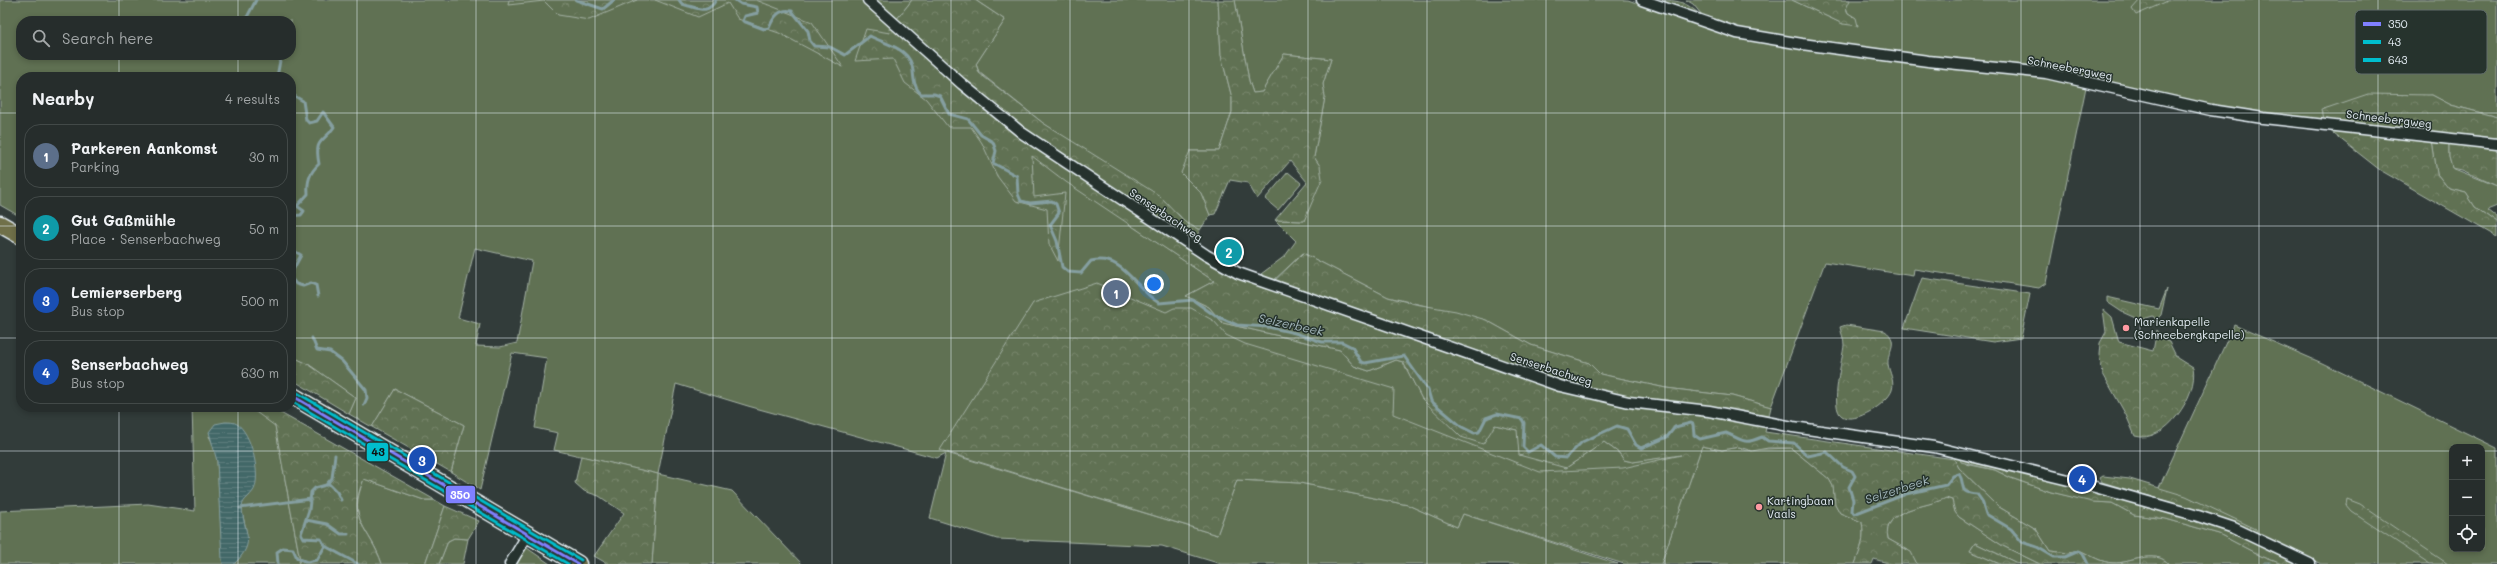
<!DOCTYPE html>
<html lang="en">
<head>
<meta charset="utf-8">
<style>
  body { margin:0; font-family:Mali,sans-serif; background:#323938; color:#f1f3f6 }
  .controls { position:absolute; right:12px; bottom:12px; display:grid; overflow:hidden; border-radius:8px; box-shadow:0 2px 6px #0003 }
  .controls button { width:36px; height:36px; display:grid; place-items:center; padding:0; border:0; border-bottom:1px solid #424948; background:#262d2c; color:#f1f3f6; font:20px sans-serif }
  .you { position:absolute; left:1154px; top:284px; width:14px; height:14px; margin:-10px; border:3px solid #fff; border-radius:50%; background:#1a73e8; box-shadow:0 0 0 6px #1a73e833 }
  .badge { display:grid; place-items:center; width:26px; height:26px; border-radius:50%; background:#ff9aa2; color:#fff; font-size:13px; font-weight:700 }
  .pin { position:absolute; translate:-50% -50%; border:2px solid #fff; box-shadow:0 1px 4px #0006 }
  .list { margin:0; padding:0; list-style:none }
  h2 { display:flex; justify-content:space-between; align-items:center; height:52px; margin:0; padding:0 16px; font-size:17px }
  h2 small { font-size:13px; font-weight:400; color:#a4a8a9 }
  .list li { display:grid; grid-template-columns:26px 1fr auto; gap:12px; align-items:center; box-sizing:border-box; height:64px; margin:0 8px 8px; padding:0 8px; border:1px solid #424948; border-radius:16px }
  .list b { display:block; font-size:15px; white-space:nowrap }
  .list p { margin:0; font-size:13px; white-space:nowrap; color:#a4a8a9 }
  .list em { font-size:13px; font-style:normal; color:#a4a8a9 }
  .icon { flex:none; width:22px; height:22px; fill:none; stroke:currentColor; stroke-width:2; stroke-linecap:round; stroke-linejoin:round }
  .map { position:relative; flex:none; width:2497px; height:564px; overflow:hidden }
  .search { position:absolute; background:#262d2c; box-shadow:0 2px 6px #0003; left:16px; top:16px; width:280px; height:44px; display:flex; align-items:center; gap:10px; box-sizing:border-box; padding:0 14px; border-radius:16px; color:#a4a8a9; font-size:15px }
  .panel { position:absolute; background:#262d2c; box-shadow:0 2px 6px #0003; left:16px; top:72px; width:280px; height:340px; border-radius:16px }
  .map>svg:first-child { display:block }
  .green { fill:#607152; stroke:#a4b1a5; fill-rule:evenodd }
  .forest { fill:url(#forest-crowns); stroke:#a4b1a5 }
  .water { fill:url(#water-rules); stroke:#859fa1 }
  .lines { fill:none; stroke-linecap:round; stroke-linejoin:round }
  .stream { stroke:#859fa1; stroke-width:3 }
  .street-casing { stroke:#e8f1f8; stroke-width:13 }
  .primary-casing { stroke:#e8f1f8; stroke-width:19 }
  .street { stroke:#26332d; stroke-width:10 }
  .primary { stroke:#6f704a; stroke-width:16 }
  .bus-1-casing { stroke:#26332d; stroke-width:6 }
  .bus-2-casing { stroke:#26332d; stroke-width:6 }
  .bus-3-casing { stroke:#26332d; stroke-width:6 }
  .bus-1 { stroke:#8080ff; stroke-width:3 }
  .bus-2 { stroke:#00becd; stroke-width:3 }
  .bus-3 { stroke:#00becd; stroke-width:3 }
  .grid { fill:none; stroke:#e8f1f8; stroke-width:1; stroke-opacity:0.55 }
  .poi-dot { fill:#ff9aa2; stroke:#26332d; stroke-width:1.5 }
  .labels { text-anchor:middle; stroke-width:3; stroke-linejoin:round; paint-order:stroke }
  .street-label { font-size:11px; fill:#e8f1f8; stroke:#26332d }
  .poi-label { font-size:11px; fill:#e8f1f8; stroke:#26332d; text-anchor:start }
  .water-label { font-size:12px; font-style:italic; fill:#a6babe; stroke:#26332d }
  .key { fill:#26332d; stroke:#606c6a; stroke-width:1 }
  .key-label { font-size:11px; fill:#e8f1f8 }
  .line-badge { stroke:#26332d; stroke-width:1.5 }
  .badge-label { font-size:11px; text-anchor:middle; font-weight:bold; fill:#fff }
  .pale-badge-label { font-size:11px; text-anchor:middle; font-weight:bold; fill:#111 }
</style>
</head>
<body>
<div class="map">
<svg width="2497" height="564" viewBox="0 0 2497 564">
  <defs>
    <pattern id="forest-crowns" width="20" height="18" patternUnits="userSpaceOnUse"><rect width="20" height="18" fill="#607152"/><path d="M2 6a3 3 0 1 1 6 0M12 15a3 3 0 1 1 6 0" fill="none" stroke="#77866c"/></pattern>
    <pattern id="water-rules" width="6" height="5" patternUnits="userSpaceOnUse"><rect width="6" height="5" fill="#436867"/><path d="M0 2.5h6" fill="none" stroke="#5e7e7e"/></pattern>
  </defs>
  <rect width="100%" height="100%" fill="#323c3a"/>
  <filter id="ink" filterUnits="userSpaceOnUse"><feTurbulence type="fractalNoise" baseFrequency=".025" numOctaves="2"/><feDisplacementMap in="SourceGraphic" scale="8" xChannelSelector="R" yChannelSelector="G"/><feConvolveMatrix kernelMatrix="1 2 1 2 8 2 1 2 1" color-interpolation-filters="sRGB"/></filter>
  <g filter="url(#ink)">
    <g class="green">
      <path d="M0 0H912L889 29 1128 223 1214 281 1186 296 1209 307 1223 323 1340 350 1354 366 1369 371 1396 360 1403 362 1422 399 1495 425 1517 430 1566 468 1604 442 1619 453 1624 460 1633 462 1680 454 1683 459 1561 486 1291 374 1173 317 1022 327 947 453 1217 535 1237 480 1300 483 1408 505 1457 527 1463 514 1618 564H1221L1162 546 997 539 930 518 946 453 937 458 748 406 676 384 658 474 732 491 802 564H652L658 474 554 450 558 433 535 428 547 358 512 353 480 490 451 472 464 425 395 389 372 427 349 414 356 398 308 364 291 356V77H21V217L0 205ZM21 21H291V55H21ZM475 248 532 261 517 343 500 347 476 346 480 324 458 318Z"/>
      <path d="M975 0H1218L1221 55 1232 98V112L1219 151H1190L1201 193 1210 215 1200 230 1186 223 1179 215 1043 123 979 72 976 64 1005 20Z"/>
      <path d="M1235 0H1628L1720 33 1755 41 1874 59 2048 77 2086 87 2046 283 2039 288 1914 269 1913 276 1825 262 1771 407 1732 396 1666 388 1600 374 1589 363 1531 345 1486 320 1388 297 1303 253 1272 282 1266 280 1261 274 1285 256 1296 241 1275 220 1304 221 1320 166 1314 157 1325 97 1323 84 1331 59 1284 54 1262 92 1253 93 1249 81Z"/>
      <path d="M1686 0H1792L1843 24 1856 18 1848 13 1846 7 1847 0H2497V117L2451 105 2432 95 2321 109 2324 120 2283 118 1949 59 1741 31 1706 20 1693 4Z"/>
      <path d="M2432 140 2449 142V157L2452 168 2497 186V206L2487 210 2497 218V223L2475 207 2466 193 2449 189 2437 174Z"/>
      <path d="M1288 172 1301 183 1278 210 1265 199Z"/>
      <path d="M2234 325 2322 363 2497 448V564H2321L2225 517 2155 496ZM2452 447H2482V549H2452Z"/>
      <path d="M192 407H249L275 425 300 560 298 564H234C260 539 236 513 243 502 245 499 248 497 250 495L209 436 216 450 217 461 223 564H0V511L148 504 195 511Z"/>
      <path d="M1702 446 1722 450 1739 447 1744 450 1791 448 1829 479 1833 486 1835 504 1840 513 1862 522C1865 538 1861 549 1855 564H1661Z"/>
      <path d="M1962 457 1966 464 1995 470 2011 478 2051 492 2095 502 2112 503 2134 515 2166 519 2219 534 2261 556 2282 564H2169C2154 548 2131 564 2113 563 2100 562 2092 556 2081 551L2069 553 2050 551 2036 529 1999 507 1959 468 1954 459Z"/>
      <path d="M364 479 424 500H435L445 506 425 564H382C370 527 346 522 364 479Z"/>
      <path d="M1945 498 1952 500 1955 512 1959 517 2003 546 2040 564H2019L1975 543 1970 551 2000 564H1917L1908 550 1888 539C1881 507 1928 508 1945 498Z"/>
      <path d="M454 538 468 539 463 564H439L448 541Z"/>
      <path d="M527 548 550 564H516Z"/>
    </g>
    <g class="forest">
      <path d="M509 0H637L589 20 558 15 544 1 508 5Z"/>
      <path d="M655 0H756L812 22 843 67 779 33 738 19 728 3 698 17Z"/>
      <path d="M912 0H975L1005 20 976 64 979 73 1043 123 1160 196 1186 223 1200 230 1190 250 1235 277 1266 289 1303 253 1388 297 1415 304 1456 311 1486 320 1531 345 1589 363 1600 374 1666 388 1732 396 1771 407 1765 432 1954 459 1959 468 1999 507 2036 529 2050 551 2069 553 2081 551C2092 556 2100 562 2113 563 2131 564 2154 548 2169 564H2040L2003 546 1959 517 1955 512 1952 500 1946 498C1928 508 1881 507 1888 539L1911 552 1917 564H1891L1874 559 1872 564H1855C1861 549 1865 538 1862 522L1840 513 1835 504 1833 486 1829 479 1791 448H1768L1752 451 1739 447 1722 450 1702 446 1661 564H1624L1463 514 1457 527 1408 505 1300 483 1237 480 1217 535 940 450 1033 303 1097 283 1166 312 1174 308H1191L1214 321 1226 335 1245 344 1394 389 1393 414 1540 472 1623 468 1681 455 1633 462 1624 460 1619 453 1604 442 1566 468 1519 455 1517 430 1495 425 1483 444 1461 437 1422 399 1403 362 1396 360 1369 371 1354 366 1340 350 1223 323 1209 307 1186 296 1214 281 1066 182 1032 156 1034 197 1065 193 1058 261 1049 244 1047 209 1016 201 997 176 982 143 971 127H948L926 99 905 83 893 59 855 61 866 29 890 33 889 29Z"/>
      <path d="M1218 0H1235L1249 81 1253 93 1262 92 1284 54 1331 59 1323 84 1325 97 1314 157 1320 166 1322 179 1304 221 1275 220 1307 182 1290 161 1257 199 1248 183 1230 180 1215 214 1210 215 1201 193 1181 173 1190 151H1219L1232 112V98L1221 55Z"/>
      <path d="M1648 0C1681 0 1684 0 1706 20Z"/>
      <path d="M1792 0H1850L1846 9 1848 13 1856 18 1858 26 1843 24Z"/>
      <path d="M2140 0H2170L2136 15 2132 9Z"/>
      <path d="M2368 94 2432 95 2451 105 2497 117V186L2462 170 2452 168 2449 157V142L2432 140 2437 174 2449 189 2466 193 2475 207 2497 223V237L2380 170 2324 126 2321 110Z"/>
      <path d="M1922 278 2030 294 2021 338 1993 342 1904 328Z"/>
      <path d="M2167 289 2161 315 2156 320 2153 316 2140 320 2122 312 2107 302V297L2159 309Z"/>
      <path d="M2103 309 2112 317 2119 342 2153 351 2157 330 2161 339 2169 342 2177 358 2193 368C2199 394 2165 445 2135 436L2126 415 2103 374 2099 355 2100 343 2106 332Z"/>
      <path d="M1846 325 1885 331C1888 333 1891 336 1892 340 1894 348 1887 355 1888 364 1889 372 1895 381 1892 390 1888 403 1855 425 1842 416 1829 408 1843 358 1844 345 1844 338 1841 333 1840 327Z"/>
      <path d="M291 356 308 364 356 398 349 414 291 379Z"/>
      <path d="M395 389 464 425 451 472 372 427Z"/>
      <path d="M249 407H270L435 500H424L364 479C345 520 370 528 382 564H298L300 560 275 426Z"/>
      <path d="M581 456 658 474 652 564H608L594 556 624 513 599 496 584 491 575 483Z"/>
      <path d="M1967 457 2198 520 2249 538 2302 564H2282L2261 556 2219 534 2166 519 2134 515 2112 503 2092 502 2051 492 2011 478 1995 470 1961 462 1960 458Z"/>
      <path d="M2103 476 2130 479 2186 496 2256 529 2257 533 2169 502 2102 482 2100 478Z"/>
      <path d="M2347 499 2360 504 2448 564H2430L2352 512 2346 505Z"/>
      <path d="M445 506 479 521 468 539 454 538 448 541 439 564H425Z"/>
      <path d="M1975 543 2019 564H2000L1970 551Z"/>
    </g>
    <path class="water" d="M225 422C229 422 234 422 237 424 251 433 260 471 255 487 253 495 242 499 242 507 243 533 258 541 234 564H223L222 560 217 461 209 432 215 424Z"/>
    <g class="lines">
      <g class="stream">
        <path d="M576 0 603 9 614 0"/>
        <path d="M679 0C682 5 684 5 689 6 702 10 708 13 716 0"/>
        <path d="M735 0 741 4 757 7 758 13 745 16 743 21 764 29 769 28C773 18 779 8 792 11L808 31 810 41 814 46 830 47 845 55 870 36C887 45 911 48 913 71 914 81 914 87 921 94H934L940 96 949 114 968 119 981 135 993 142 996 151 993 163 1017 176 1018 194 1021 201 1030 203 1052 201 1056 204 1059 213 1050 225 1057 241 1062 267 1068 272 1081 273 1091 261C1123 253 1136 290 1159 303L1193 300 1214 315 1237 325 1268 327 1295 333 1322 342H1342L1352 347 1361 362 1365 363 1404 356 1428 390 1431 401 1462 427 1474 433 1479 432 1486 418 1497 414 1522 419 1524 423 1523 447 1528 452 1541 445 1555 457 1566 458 1582 442 1617 426 1627 429 1636 445 1641 448 1667 437 1675 427 1691 423 1693 424 1694 435 1700 439 1726 433C1745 441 1743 445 1762 437L1768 441 1794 443 1808 456 1827 452 1843 467 1852 471 1855 476 1849 487 1853 500 1852 511 1854 514 1906 494 1946 485 1953 476 1959 474C1967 486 1956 492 1977 494L1982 501 1986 514 2011 529 2022 542 2037 547 2054 557H2065L2079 551 2083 554 2088 564"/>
        <path d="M245 21 256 0"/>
        <path d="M277 77 281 55"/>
        <path d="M291 94 303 101 306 120 309 123 317 121 323 112 334 127C323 144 314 137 319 164 309 173 307 182 308 194L297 206 304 211 301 215 291 216"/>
        <path d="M291 252H296L301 255 292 272 291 278 296 284 303 286 311 283 316 285 318 296"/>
        <path d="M312 338 317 350 330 352 342 361 366 390 367 398 364 405"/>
        <path d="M328 483 337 492 341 500"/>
        <path d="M240 508 311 499"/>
        <path d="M306 520 327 524 341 534H348"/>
        <path d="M325 546 358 564"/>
        <path d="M278 564 277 552 283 548 293 549 297 558 307 562 317 560 325 546 321 539 303 538 301 534 309 510 311 492 315 488 326 485 332 478 335 455"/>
        <path d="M2264 564H2271"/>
      </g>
      <g class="street-casing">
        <g id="street">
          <path d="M868 0 962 84 1022 133 1206 255 1238 273 1560 386 1629 402 1709 411 1793 427 1934 447 2081 483 2198 516 2234 528 2310 564"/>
          <path d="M1642 0 1737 33 1802 44 1928 61 2046 73 2211 110 2263 118 2497 144"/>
          <path d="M510 564 528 534"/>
        </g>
      </g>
      <g class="primary-casing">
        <g id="primary">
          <path d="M0 224 21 236"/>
          <path d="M291 395 578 564"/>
        </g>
      </g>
      <use href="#street" class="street"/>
      <use href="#primary" class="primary"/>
      <g class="bus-1-casing">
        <path id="bus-1" d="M291 395 578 564"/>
      </g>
      <g class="bus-2-casing">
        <path id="bus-2" d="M291 401 568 564"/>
      </g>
      <g class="bus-3-casing">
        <path id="bus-3" d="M294 391 581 560"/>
      </g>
      <use href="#bus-1" class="bus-1"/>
      <use href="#bus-2" class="bus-2"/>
      <use href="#bus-3" class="bus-3"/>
    </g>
  </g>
  <path class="grid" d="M119 0V21M238 0V21M357 0V564M476 0V564M595 0V564M713 0V564M832 0V564M951 0V564M1070 0V564M1189 0V564M1308 0V564M1427 0V564M1546 0V564M1665 0V564M1784 0V564M1902 0V564M2021 0V564M2140 0V564M2259 0V564M2378 0V564M119 55V77M238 55V77M0 113H21M291 113H2497M0 226H21M291 226H2497M0 338H21M291 338H2497M119 407V564M238 407V564M0 451H2452M2482 451H2497"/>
  <g class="poi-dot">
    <circle cx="2126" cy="328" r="4"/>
    <circle cx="1759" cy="507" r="4"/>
  </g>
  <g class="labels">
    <g class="street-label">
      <text transform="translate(2070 68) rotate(11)" y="4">Schneebergweg</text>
      <text transform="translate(2389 119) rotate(7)" y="4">Schneebergweg</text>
      <text transform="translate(1166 215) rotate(34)" y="4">Senserbachweg</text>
      <text transform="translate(1551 369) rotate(18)" y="4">Senserbachweg</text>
    </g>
    <g class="poi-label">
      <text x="2134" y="326">Marienkapelle<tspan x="2134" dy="13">(Schneebergkapelle)</tspan></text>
      <text x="1767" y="505">Kartingbaan<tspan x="1767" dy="13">Vaals</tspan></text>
    </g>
    <g class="water-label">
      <text transform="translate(1291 325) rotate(12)" y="4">Selzerbeek</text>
      <text transform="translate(1897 490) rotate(-18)" y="4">Selzerbeek</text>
    </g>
  </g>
  <rect x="2355" y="10" width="132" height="64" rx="6" class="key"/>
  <rect x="2363" y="22" width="18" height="4" fill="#8080ff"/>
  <rect x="2363" y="40" width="18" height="4" fill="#00becd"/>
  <rect x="2363" y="58" width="18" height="4" fill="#00becd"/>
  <g class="key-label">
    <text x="2388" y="28">350</text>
    <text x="2388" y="46">43</text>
    <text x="2388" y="64">643</text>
  </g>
  <g class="line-badge">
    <rect x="366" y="442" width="23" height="20" rx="4" fill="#00becd"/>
    <rect x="445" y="485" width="31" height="19" rx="4" fill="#8080ff"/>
  </g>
  <g class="badge-label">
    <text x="460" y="499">350</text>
  </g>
  <g class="pale-badge-label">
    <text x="378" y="456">43</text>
  </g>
</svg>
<div class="controls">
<button>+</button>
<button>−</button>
<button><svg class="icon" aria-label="locate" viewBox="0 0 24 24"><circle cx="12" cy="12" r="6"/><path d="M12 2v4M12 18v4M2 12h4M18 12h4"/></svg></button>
</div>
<div class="you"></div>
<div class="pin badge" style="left:1116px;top:293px;background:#5c6f8a">1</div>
<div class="pin badge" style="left:1229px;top:252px;background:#0f9aa8">2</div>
<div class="pin badge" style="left:422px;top:460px;background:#1a4fb4">3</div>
<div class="pin badge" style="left:2082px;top:479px;background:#1a4fb4">4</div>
<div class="search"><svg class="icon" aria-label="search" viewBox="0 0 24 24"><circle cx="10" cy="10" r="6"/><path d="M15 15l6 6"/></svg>Search here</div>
<section class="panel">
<h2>Nearby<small>4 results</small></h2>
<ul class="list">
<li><span class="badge" style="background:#5c6f8a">1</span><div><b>Parkeren Aankomst</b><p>Parking</p></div><em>30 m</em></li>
<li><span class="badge" style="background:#0f9aa8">2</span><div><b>Gut Gaßmühle</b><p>Place · Senserbachweg</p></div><em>50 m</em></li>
<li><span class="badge" style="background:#1a4fb4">3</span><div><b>Lemierserberg</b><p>Bus stop</p></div><em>500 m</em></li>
<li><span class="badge" style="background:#1a4fb4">4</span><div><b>Senserbachweg</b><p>Bus stop</p></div><em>630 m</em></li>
</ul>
</section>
</div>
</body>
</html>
